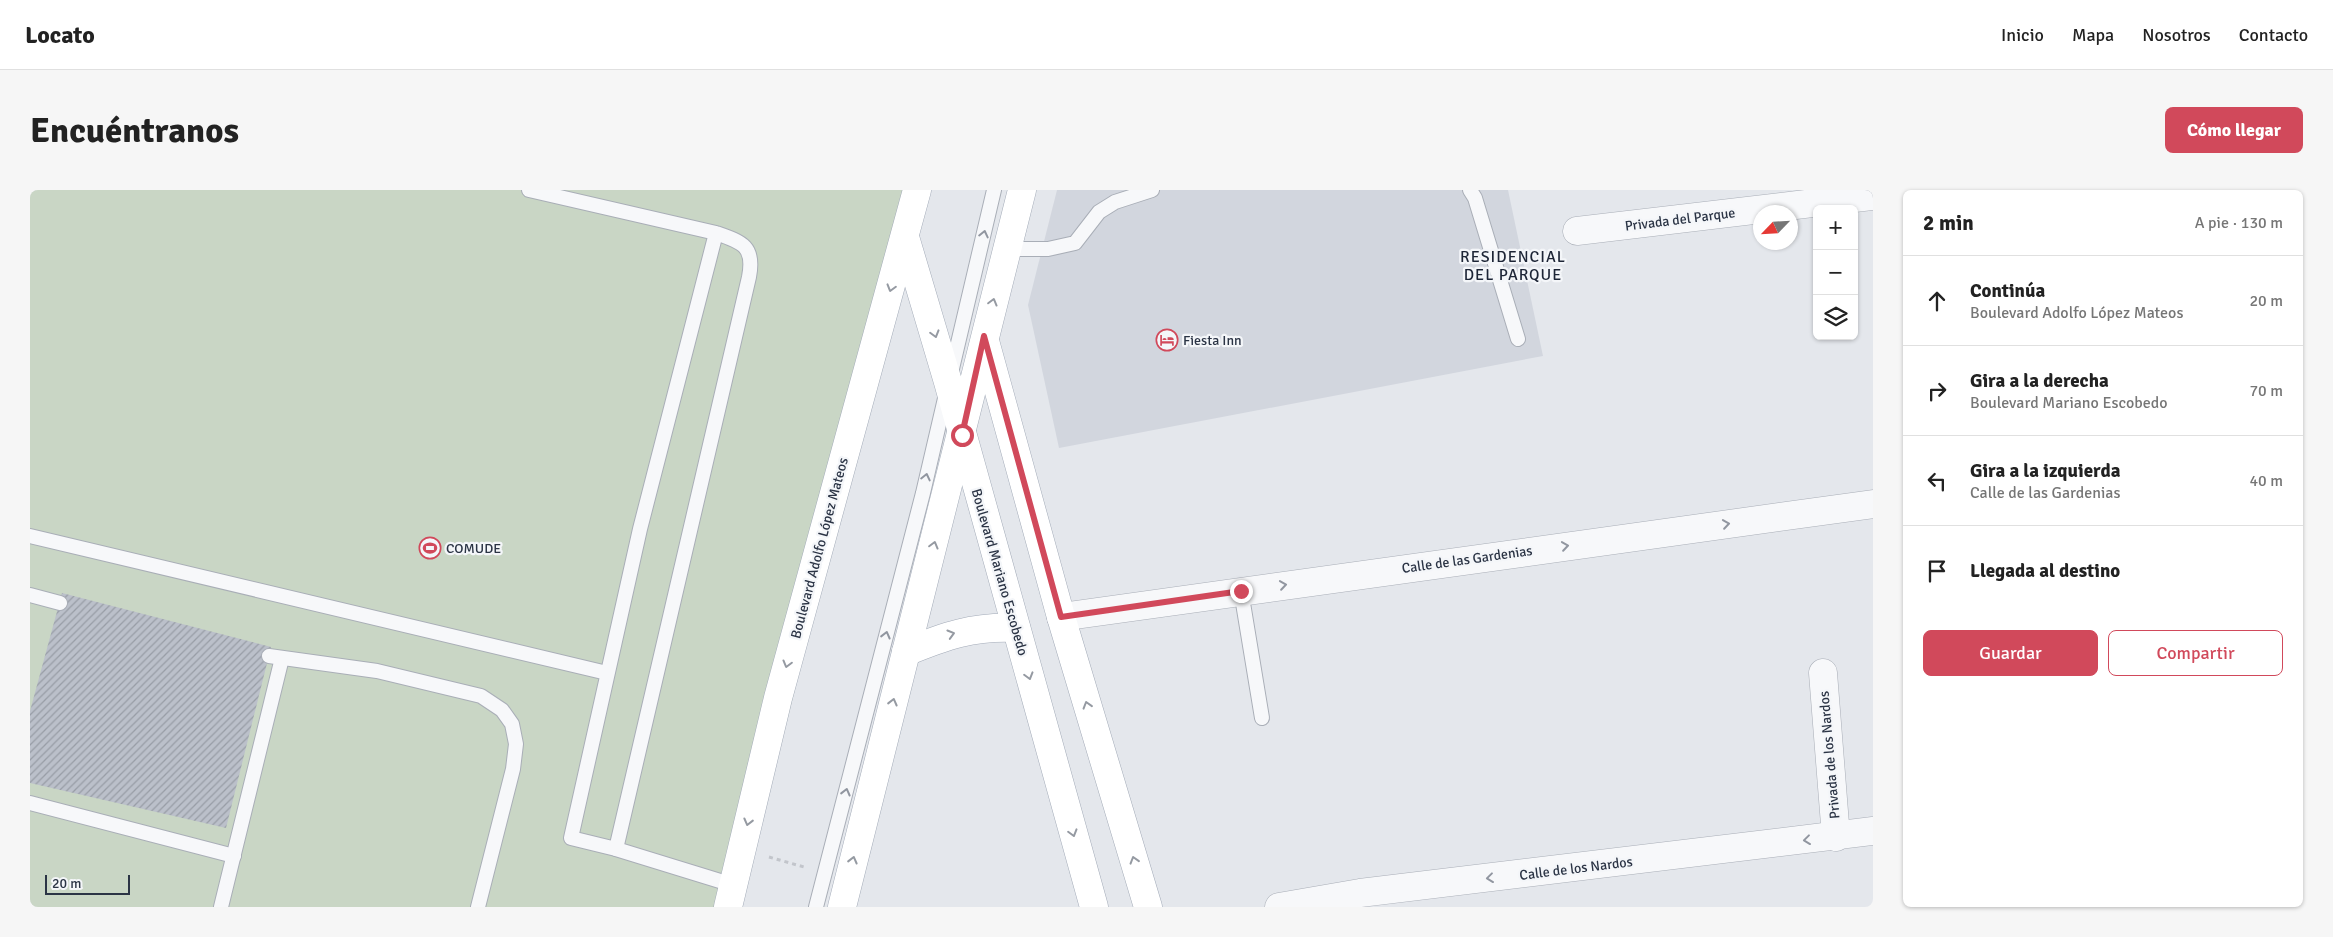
<!DOCTYPE html>
<html lang="es">
<head>
<meta charset="utf-8">
<style>
  body { margin:0; font-family:Signika,sans-serif; background:#f6f6f6; color:#222 }
  .controls { position:absolute; right:15px; top:15px; display:grid; overflow:hidden; border-radius:8px; box-shadow:0 1px 4px #0004 }
  .controls button { width:45px; height:45px; display:grid; place-items:center; padding:0; border:0; border-bottom:1px solid #e0e0e0; background:#fff; color:#222; font:25px sans-serif }
  .compass { position:absolute; left:1723px; top:15px; width:45px; height:45px; border-radius:50%; background:#fff; box-shadow:0 1px 4px #0004; rotate:245deg }
  .scale { position:absolute; left:15px; bottom:12px; width:85px; box-sizing:border-box; padding-left:5px; border:2px solid #2b3445; border-top:0; font-size:14px; line-height:18px; white-space:nowrap; color:#2b3445; -webkit-text-stroke:4px #f4f6f9; paint-order:stroke }
  .stop { position:absolute; width:15px; height:15px; margin:-11px; border:4px solid #d1495b; border-radius:50%; background:#fff }
  .stop.end { background:#d1495b; border-color:#fff; box-shadow:0 1px 5px #0008 }
  .list { margin:0; padding:0; list-style:none }
  h2 { display:flex; justify-content:space-between; align-items:center; height:65px; margin:0; padding:0 20px; font-size:21px }
  h2 small { font-size:16px; font-weight:400; color:#767676 }
  .list li { display:grid; grid-template-columns:32px 1fr auto; gap:15px; align-items:center; box-sizing:border-box; height:90px; padding:0 20px; border-top:1px solid #e0e0e0 }
  .list b { display:block; font-size:19px; white-space:nowrap }
  .list p { margin:0; font-size:16px; white-space:nowrap; color:#767676 }
  .list em { font-size:16px; font-style:normal; color:#767676 }
  .actions { display:flex; gap:10px; padding:15px 20px }
  .actions a { flex:1; padding:11px 0; border:1px solid #d1495b; border-radius:8px; text-align:center; font-size:18px; color:#d1495b }
  .actions .main { background:#d1495b; color:#fff }
  .icon { flex:none; width:28px; height:28px; fill:none; stroke:currentColor; stroke-width:2; stroke-linecap:round; stroke-linejoin:round }
  .map { position:relative; flex:none; width:1843px; height:717px; overflow:hidden; border-radius:8px }
  header { display:flex; align-items:center; gap:30px; box-sizing:border-box; height:70px; padding:0 25px; background:#fff; border-bottom:1px solid #e0e0e0 }
  header strong { font-size:24px }
  nav { display:flex; gap:28px; margin-inline-start:auto; font-size:18px }
  .intro { display:flex; align-items:center; justify-content:space-between; box-sizing:border-box; height:120px; padding:0 30px }
  h1 { margin:0; font-size:35px }
  .button { padding:12px 22px; border-radius:8px; background:#d1495b; color:#fff; font-size:18px; font-weight:700 }
  main { display:flex; gap:30px; padding:0 30px }
  aside { flex:1; background:#fff; border-radius:8px; box-shadow:0 1px 4px #0004 }
  .map>svg:first-child { display:block }
  .built { fill:#d2d6de }
  .garden { fill:#c9d6c5 }
  .building { fill:url(#building-hatch) }
  .lines { fill:none; stroke-linecap:round; stroke-linejoin:round }
  .service-casing { stroke:#a9aeb7; stroke-width:16 }
  .minor-casing { stroke:#a9aeb7; stroke-width:29 }
  .primary-casing { stroke:#a3abb8; stroke-width:29 }
  .path { stroke:#c2c5cb; stroke-width:3; stroke-dasharray:4 4; stroke-linecap:butt }
  .service { stroke:#f7f8fa; stroke-width:14 }
  .minor { stroke:#f7f8fa; stroke-width:28 }
  .primary { stroke:#fff; stroke-width:28 }
  .oneway { stroke:#9196a0 }
  .oneway2 { stroke:#959aa2 }
  .route { stroke:#d1495b; stroke-width:6 }
  .labels { text-anchor:middle; stroke-width:4.5; stroke-linejoin:round; paint-order:stroke }
  .street-label { font-size:14px; fill:#2b3445; stroke:#f4f6f9 }
  .poi-label { font-size:14px; fill:#2b3445; stroke:#f4f6f9; text-anchor:start }
  .quarter-label { font-size:16px; letter-spacing:1px; fill:#1d2536; stroke:#f4f6f9 }
</style>
</head>
<body>
<header>
<strong>Locato</strong>
<nav><a>Inicio</a><a>Mapa</a><a>Nosotros</a><a>Contacto</a></nav>
</header>
<div class="intro"><h1>Encuéntranos</h1><a class="button">Cómo llegar</a></div>
<main>
<div class="map">
<svg width="1843" height="717" viewBox="0 0 1843 717">
  <defs>
    <pattern id="building-hatch" width="6" height="6" patternUnits="userSpaceOnUse" patternTransform="scale(1.25)"><rect width="6" height="6" fill="#bbc0ca"/><path d="M-1 1l2-2M0 6l6-6M5 7l2-2" fill="none" stroke="#989da6"/></pattern>
  </defs>
  <rect width="100%" height="100%" fill="#e4e7ec"/>
  <path class="built" d="M1027 0H1478L1513 166 1029 258 998 115Z"/>
  <path class="garden" d="M0 0H891L710 717H0Z"/>
  <path class="building" d="M32 403 241 457 196 638 0 593V521Z"/>
  <g class="lines">
    <g class="service-casing">
      <g id="service">
        <path d="M499 0 686 43C712 52 725 56 719 87L586 659 541 648 610 339 686 43"/>
        <path d="M1440 0 1445 8 1488 149"/>
        <path d="M978 59H1018L1045 53 1069 22 1085 12 1122 0"/>
        <path d="M921 183 964 0"/>
        <path d="M0 346 577 483"/>
        <path d="M1211 401 1232 528"/>
        <path d="M0 405 30 413"/>
        <path d="M239 466 347 481 451 506 472 520 482 534 486 554 483 579 448 717"/>
        <path d="M0 613 204 666"/>
        <path d="M586 659 703 695"/>
        <path d="M191 717 252 468"/>
        <path d="M786 717 893 303 916 204"/>
      </g>
    </g>
    <g class="minor-casing">
      <g id="minor">
        <path d="M1547 41 1843 6"/>
        <path d="M1031 427 1843 314"/>
        <path d="M1793 483 1806 647"/>
        <path d="M1249 717 1330 703 1843 641"/>
      </g>
    </g>
    <g class="primary-casing">
      <g id="primary">
        <path d="M875 47 918 192 1064 717"/>
        <path d="M955 151 1031 427 1118 717"/>
        <path d="M876 462C915 446 943 436 986 438"/>
        <path d="M698 717 748 508 887 0"/>
        <path d="M812 717 992 0"/>
      </g>
    </g>
    <path class="path" d="M739 667 774 677"/>
    <use href="#service" class="service"/>
    <use href="#minor" class="minor"/>
    <use href="#primary" class="primary"/>
  </g>
  <defs><path id="oneway-chevron" d="M-2-3.5L2.5 0L-2 3.5" fill="none" stroke-width="1.6" stroke-linecap="round" stroke-linejoin="round" transform="scale(1.25)"/></defs>
  <g class="oneway">
    <use href="#oneway-chevron" transform="translate(954 44) rotate(-77)"/>
    <use href="#oneway-chevron" transform="translate(896 287) rotate(-77)"/>
    <use href="#oneway-chevron" transform="translate(1696 334) rotate(-8)"/>
    <use href="#oneway-chevron" transform="translate(1535 356) rotate(-8)"/>
    <use href="#oneway-chevron" transform="translate(1253 395) rotate(-8)"/>
    <use href="#oneway-chevron" transform="translate(856 445) rotate(-76)"/>
    <use href="#oneway-chevron" transform="translate(816 602) rotate(-76)"/>
    <use href="#oneway-chevron" transform="translate(1777 650) rotate(173)"/>
    <use href="#oneway-chevron" transform="translate(1460 688) rotate(173)"/>
  </g>
  <g class="oneway2">
    <use href="#oneway-chevron" transform="translate(861 98) rotate(106)"/>
    <use href="#oneway-chevron" transform="translate(963 112) rotate(-75)"/>
    <use href="#oneway-chevron" transform="translate(905 144) rotate(74)"/>
    <use href="#oneway-chevron" transform="translate(904 355) rotate(-75)"/>
    <use href="#oneway-chevron" transform="translate(921 444) rotate(-16)"/>
    <use href="#oneway-chevron" transform="translate(757 474) rotate(105)"/>
    <use href="#oneway-chevron" transform="translate(999 486) rotate(74)"/>
    <use href="#oneway-chevron" transform="translate(863 512) rotate(-76)"/>
    <use href="#oneway-chevron" transform="translate(1057 515) rotate(-107)"/>
    <use href="#oneway-chevron" transform="translate(718 632) rotate(104)"/>
    <use href="#oneway-chevron" transform="translate(1043 643) rotate(74)"/>
    <use href="#oneway-chevron" transform="translate(823 670) rotate(-76)"/>
    <use href="#oneway-chevron" transform="translate(1104 670) rotate(-107)"/>
  </g>
  <g class="lines">
    <path class="route" d="M932 245 954 146 1031 427 1211 401"/>
  </g>
  <defs>
    <g id="hotel-ring" transform="scale(1.125)"><circle r="9.5" fill="#f4f6f9" stroke="#d1495b" stroke-width="1.5"/><path d="M-6-4.5h1.5V1H6V5H4.5V3h-9V5H-6ZM-4 0a1.8 1.8 0 1 1 3.6 0ZM.5 0V-2.5h3Q6-2.5 6 0Z" fill="#d1495b"/></g>
    <g id="stadium-ring" transform="scale(1.125)"><circle r="9.5" fill="#f4f6f9" stroke="#d1495b" stroke-width="1.5"/><path d="M0-5a6.5 5 0 1 0 0 10a6.5 5 0 1 0 0-10ZM-3.5-1.8h7v3.6h-7Z" fill="#d1495b"/></g>
  </defs>
  <g fill-rule="evenodd">
    <use href="#hotel-ring" x="1137" y="150"/>
    <use href="#stadium-ring" x="400" y="358"/>
  </g>
  <g class="labels">
    <g class="street-label">
      <text transform="translate(1650 29) rotate(-7)" y="5">Privada del Parque</text>
      <text transform="translate(789 358) rotate(-75)" y="5">Boulevard Adolfo López Mateos</text>
      <text transform="translate(1437 369) rotate(-8)" y="5">Calle de las Gardenias</text>
      <text transform="translate(970 382) rotate(74)" y="5">Boulevard Mariano Escobedo</text>
      <text transform="translate(1799 565) rotate(-95)" y="5">Privada de los Nardos</text>
      <text transform="translate(1546 678) rotate(-7)" y="5">Calle de los Nardos</text>
    </g>
    <g class="poi-label">
      <text x="1153" y="155">Fiesta Inn</text>
      <text x="416" y="363">COMUDE</text>
    </g>
    <g class="quarter-label">
      <text x="1483" y="72">RESIDENCIAL<tspan x="1483" dy="18">DEL PARQUE</tspan></text>
    </g>
  </g>
</svg>
<div class="controls">
<button>+</button>
<button>−</button>
<button><svg class="icon" aria-label="layers" viewBox="0 0 24 24"><path d="M12 4l9 5-9 5-9-5zM3 14l9 5 9-5"/></svg></button>
</div>
<svg class="compass" viewBox="-18 -18 36 36"><path d="M0-13l5 13h-10z" fill="#e53935"/><path d="M0 13l5-13h-10z" fill="#767676"/></svg>
<div class="scale">20 m</div>
<div class="stop" style="left:932px;top:245px"></div>
<div class="stop end" style="left:1211px;top:401px"></div>
</div>
<aside>
<h2>2 min<small>A pie · 130 m</small></h2>
<ul class="list">
<li><svg class="icon" aria-label="ahead" viewBox="0 0 24 24"><path d="M12 20V5M6 11l6-6 6 6"/></svg><div><b>Continúa</b><p>Boulevard Adolfo López Mateos</p></div><em>20 m</em></li>
<li><svg class="icon" aria-label="right" viewBox="0 0 24 24"><path d="M7 20v-9h11M14 6l5 5-5 5"/></svg><div><b>Gira a la derecha</b><p>Boulevard Mariano Escobedo</p></div><em>70 m</em></li>
<li><svg class="icon" aria-label="left" viewBox="0 0 24 24"><path d="M17 20v-9H6M10 6l-5 5 5 5"/></svg><div><b>Gira a la izquierda</b><p>Calle de las Gardenias</p></div><em>40 m</em></li>
<li><svg class="icon" aria-label="arrive" viewBox="0 0 24 24"><path d="M6 21V4h12l-3 4 3 4H6"/></svg><div><b>Llegada al destino</b></div></li>
</ul>
<div class="actions"><a class="main">Guardar</a><a>Compartir</a></div>
</aside>
</main>
</body>
</html>
